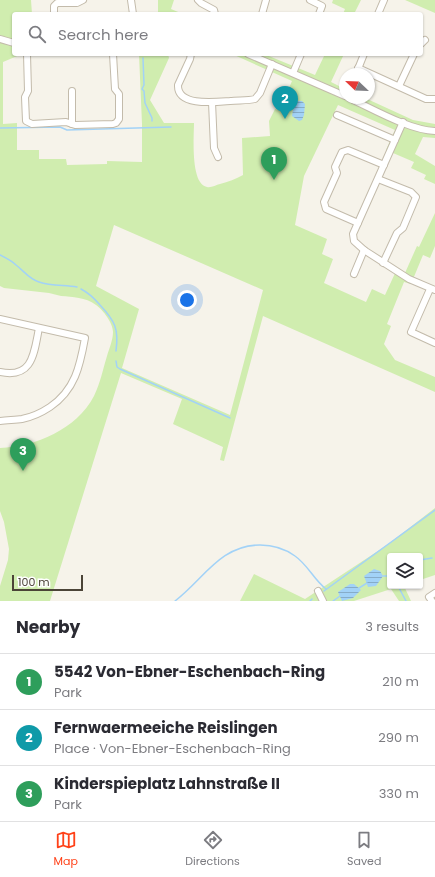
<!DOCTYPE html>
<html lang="en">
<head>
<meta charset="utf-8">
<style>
  body { margin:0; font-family:Poppins,sans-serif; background:#f7f7f7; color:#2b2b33 }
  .controls { position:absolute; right:12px; bottom:12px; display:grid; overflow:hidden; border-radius:4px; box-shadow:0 1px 3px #0004 }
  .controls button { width:36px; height:36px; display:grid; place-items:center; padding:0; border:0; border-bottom:1px solid #e1e1e2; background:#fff; color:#2b2b33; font:20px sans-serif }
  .compass { position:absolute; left:339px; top:68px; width:36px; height:36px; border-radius:50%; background:#fff; box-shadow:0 1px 3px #0004; rotate:293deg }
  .scale { position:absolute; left:12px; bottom:10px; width:71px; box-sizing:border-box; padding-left:4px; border:2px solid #4b4437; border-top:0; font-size:11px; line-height:14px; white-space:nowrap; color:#4b4437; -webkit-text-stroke:3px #fff; paint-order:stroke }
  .you { position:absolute; left:187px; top:300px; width:14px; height:14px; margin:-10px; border:3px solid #fff; border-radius:50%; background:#1a73e8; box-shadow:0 0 0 6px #1a73e833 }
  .badge { display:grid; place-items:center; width:26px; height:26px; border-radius:50%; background:#ff4118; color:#fff; font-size:13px; font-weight:700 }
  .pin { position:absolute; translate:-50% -33px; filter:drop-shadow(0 1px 2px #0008) }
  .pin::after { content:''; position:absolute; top:21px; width:14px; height:12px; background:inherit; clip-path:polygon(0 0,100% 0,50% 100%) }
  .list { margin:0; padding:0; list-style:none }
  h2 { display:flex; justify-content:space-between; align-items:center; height:52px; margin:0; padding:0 16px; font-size:17px }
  h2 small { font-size:13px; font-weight:400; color:#7c7c81 }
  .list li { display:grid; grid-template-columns:26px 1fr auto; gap:12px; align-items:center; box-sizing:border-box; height:56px; padding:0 16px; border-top:1px solid #e1e1e2 }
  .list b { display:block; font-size:15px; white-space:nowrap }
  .list p { margin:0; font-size:13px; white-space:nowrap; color:#7c7c81 }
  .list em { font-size:13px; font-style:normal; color:#7c7c81 }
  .icon { flex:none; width:22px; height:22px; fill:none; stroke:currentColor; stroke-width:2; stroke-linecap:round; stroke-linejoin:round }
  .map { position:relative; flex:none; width:435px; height:601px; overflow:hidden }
  .search { position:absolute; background:#fff; box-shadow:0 1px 3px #0004; left:12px; right:12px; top:12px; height:44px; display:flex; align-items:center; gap:10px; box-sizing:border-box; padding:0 14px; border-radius:4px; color:#7c7c81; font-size:15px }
  .sheet { height:220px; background:#fff }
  nav { display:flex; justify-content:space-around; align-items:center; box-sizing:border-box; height:56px; border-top:1px solid #e1e1e2; background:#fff; font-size:11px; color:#7c7c81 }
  nav a { display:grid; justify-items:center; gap:2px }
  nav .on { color:#ff4118 }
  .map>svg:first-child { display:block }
  .green { fill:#d0edaf; fill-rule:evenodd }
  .water { fill:url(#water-rules) }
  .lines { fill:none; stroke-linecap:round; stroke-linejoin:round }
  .stream { stroke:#a2d2f7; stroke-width:1.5 }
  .minor-casing { stroke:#c3bbab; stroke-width:8 }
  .minor { stroke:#fff; stroke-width:6 }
</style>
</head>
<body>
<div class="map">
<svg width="435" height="601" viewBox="0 0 435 601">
  <defs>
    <pattern id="water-rules" width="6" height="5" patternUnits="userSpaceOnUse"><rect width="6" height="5" fill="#a2d2f7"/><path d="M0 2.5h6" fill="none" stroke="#86acc9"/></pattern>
  </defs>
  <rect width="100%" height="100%" fill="#f6f3ea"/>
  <g class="green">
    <path d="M0 0H31L32 14H14V54H22L3 62V124L17 123V150H39V159H66L67 165 107 164V161L142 162V124L139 54H168L169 58 150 100 164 123H194C194 136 190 184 207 187 211 188 216 185 220 184 228 182 236 179 243 175L242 138 270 136 269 121 275 109 279 110 292 81 232 54H264L315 75 325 54H344L331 82 345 89V98H365L413 120 435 124V138L423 137 415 154 435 166V184L424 179 426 175 411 168 414 162 386 150 395 130 338 105 304 176 295 225 327 239 322 254 333 259 324 283 366 302 372 289 385 295 397 269 405 273 417 246 419 247 435 213V246L430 258 423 255 411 284 404 282 387 324 391 326 384 344 395 360 435 377V392L263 316 224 461 220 460 223 447 173 424 182 399 121 373 50 601H0V586L8 560 9 549 4 522 0 511V448C36 446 76 430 94 396 100 384 103 369 107 356 109 349 113 340 113 332 113 323 103 310 96 305 85 297 73 297 61 296 57 295 53 294 49 293 34 291 19 290 4 288L0 286ZM114 225 263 290 230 415 122 368 139 309 96 286Z"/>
    <path d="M158 0H174L171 9 183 14H158Z"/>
    <path d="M333 0H361L354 14H343L345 9 332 3Z"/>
    <path d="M405 0H435V13Z"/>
    <path d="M435 508V575L420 580V556H390V586H404L411 601H399L391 589 354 601H240L254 574 305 599 387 545Z"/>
  </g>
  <g class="water">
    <path d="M298 101H302L305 104 304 115 302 120 299 121 292 116 293 110Z"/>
    <path d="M374 569 380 571 383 576 376 586 368 587 364 576Z"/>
    <path d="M350 584H354L361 590 353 598 342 601 338 592Z"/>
  </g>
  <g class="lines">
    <g class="stream">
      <path d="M143 58 144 85 142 89 144 91 145 103 152 118V121"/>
      <path d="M0 128 60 127 67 130 171 127"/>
      <path d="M0 255C6 258 12 261 16 265 24 271 29 279 39 282 51 286 64 285 77 287"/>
      <path d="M81 289C89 293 94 298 100 305 115 321 119 329 116 351"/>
      <path d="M116 361 117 367 120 369 230 418"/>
      <path d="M420 560 432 558"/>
      <path d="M383 576H390"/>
      <path d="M398 586 406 601"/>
      <path d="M359 588 367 583"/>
      <path d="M324 591 435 510"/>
      <path d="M175 601C203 580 220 545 260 545 272 545 284 548 295 556 308 565 314 580 326 589"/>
      <path d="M310 601 312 599"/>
      <path d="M333 601 340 596"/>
    </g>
    <g class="minor-casing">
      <g id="minor">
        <path d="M131 0 133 14"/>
        <path d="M198 0 201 3 214 10 215 14"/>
        <path d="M310 0 322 6 319 14"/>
        <path d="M54 14V6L57 3H77L83 0"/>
        <path d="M262 14 266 0"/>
        <path d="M378 14 384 0"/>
        <path d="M0 39 14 43"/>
        <path d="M421 44 425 40"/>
        <path d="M27 54 28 91 25 97 26 121 32 124 66 122 75 125 113 124 116 123 119 119V94L115 89 113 54"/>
        <path d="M191 54 190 59 178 85C177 107 216 102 230 101 238 100 248 101 255 99L260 93 272 64"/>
        <path d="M248 54 345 96"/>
        <path d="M358 68 426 99H435"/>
        <path d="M293 73 301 54"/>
        <path d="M356 74 364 54"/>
        <path d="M399 86 414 54"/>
        <path d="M72 91V124"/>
        <path d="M349 98C373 109 409 130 435 131"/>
        <path d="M212 102 214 148 218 157"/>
        <path d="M337 115 395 140"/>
        <path d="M403 122 353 234 354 241 364 250 409 279 435 290"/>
        <path d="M378 179 411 192 416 197 403 228 397 233 383 263"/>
        <path d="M358 223 326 209 324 202 337 173 335 167 342 152 348 150 384 165"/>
        <path d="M354 274 364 250"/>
        <path d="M430 289 411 332 435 343"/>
        <path d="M0 319 85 338C80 366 75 390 50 407 41 413 32 417 22 419 15 420 7 420 0 421"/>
        <path d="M0 372C33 379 34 353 39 328"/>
        <path d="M318 591 323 601"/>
        <path d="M432 601 429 597 435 593"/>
      </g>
    </g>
    <use href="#minor" class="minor"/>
  </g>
</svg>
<div class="controls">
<button><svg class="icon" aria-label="layers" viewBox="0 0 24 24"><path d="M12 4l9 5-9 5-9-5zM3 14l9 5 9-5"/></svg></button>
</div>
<svg class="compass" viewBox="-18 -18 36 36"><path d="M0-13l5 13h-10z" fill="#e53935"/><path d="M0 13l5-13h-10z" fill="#7c7c81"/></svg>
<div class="scale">100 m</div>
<div class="you"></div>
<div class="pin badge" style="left:274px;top:180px;background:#2e9e5b">1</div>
<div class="pin badge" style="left:285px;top:119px;background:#0f9aa8">2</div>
<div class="pin badge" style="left:23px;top:471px;background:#2e9e5b">3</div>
<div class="search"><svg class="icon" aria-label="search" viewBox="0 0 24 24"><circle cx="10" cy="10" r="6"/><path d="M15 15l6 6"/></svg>Search here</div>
</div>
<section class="sheet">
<h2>Nearby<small>3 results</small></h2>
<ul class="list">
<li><span class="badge" style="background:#2e9e5b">1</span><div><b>5542 Von-Ebner-Eschenbach-Ring</b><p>Park</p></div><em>210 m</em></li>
<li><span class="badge" style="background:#0f9aa8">2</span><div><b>Fernwaermeeiche Reislingen</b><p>Place · Von-Ebner-Eschenbach-Ring</p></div><em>290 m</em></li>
<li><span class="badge" style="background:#2e9e5b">3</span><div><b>Kinderspieplatz Lahnstraße II</b><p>Park</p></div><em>330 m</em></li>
</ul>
</section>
<nav>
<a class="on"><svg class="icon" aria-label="map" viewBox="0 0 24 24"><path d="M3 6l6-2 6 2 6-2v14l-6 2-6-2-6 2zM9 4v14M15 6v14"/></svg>Map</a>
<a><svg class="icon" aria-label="directions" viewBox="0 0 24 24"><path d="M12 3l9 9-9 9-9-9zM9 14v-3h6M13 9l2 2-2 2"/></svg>Directions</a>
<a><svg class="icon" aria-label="saved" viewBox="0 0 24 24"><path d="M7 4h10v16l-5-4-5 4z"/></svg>Saved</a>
</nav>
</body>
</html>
